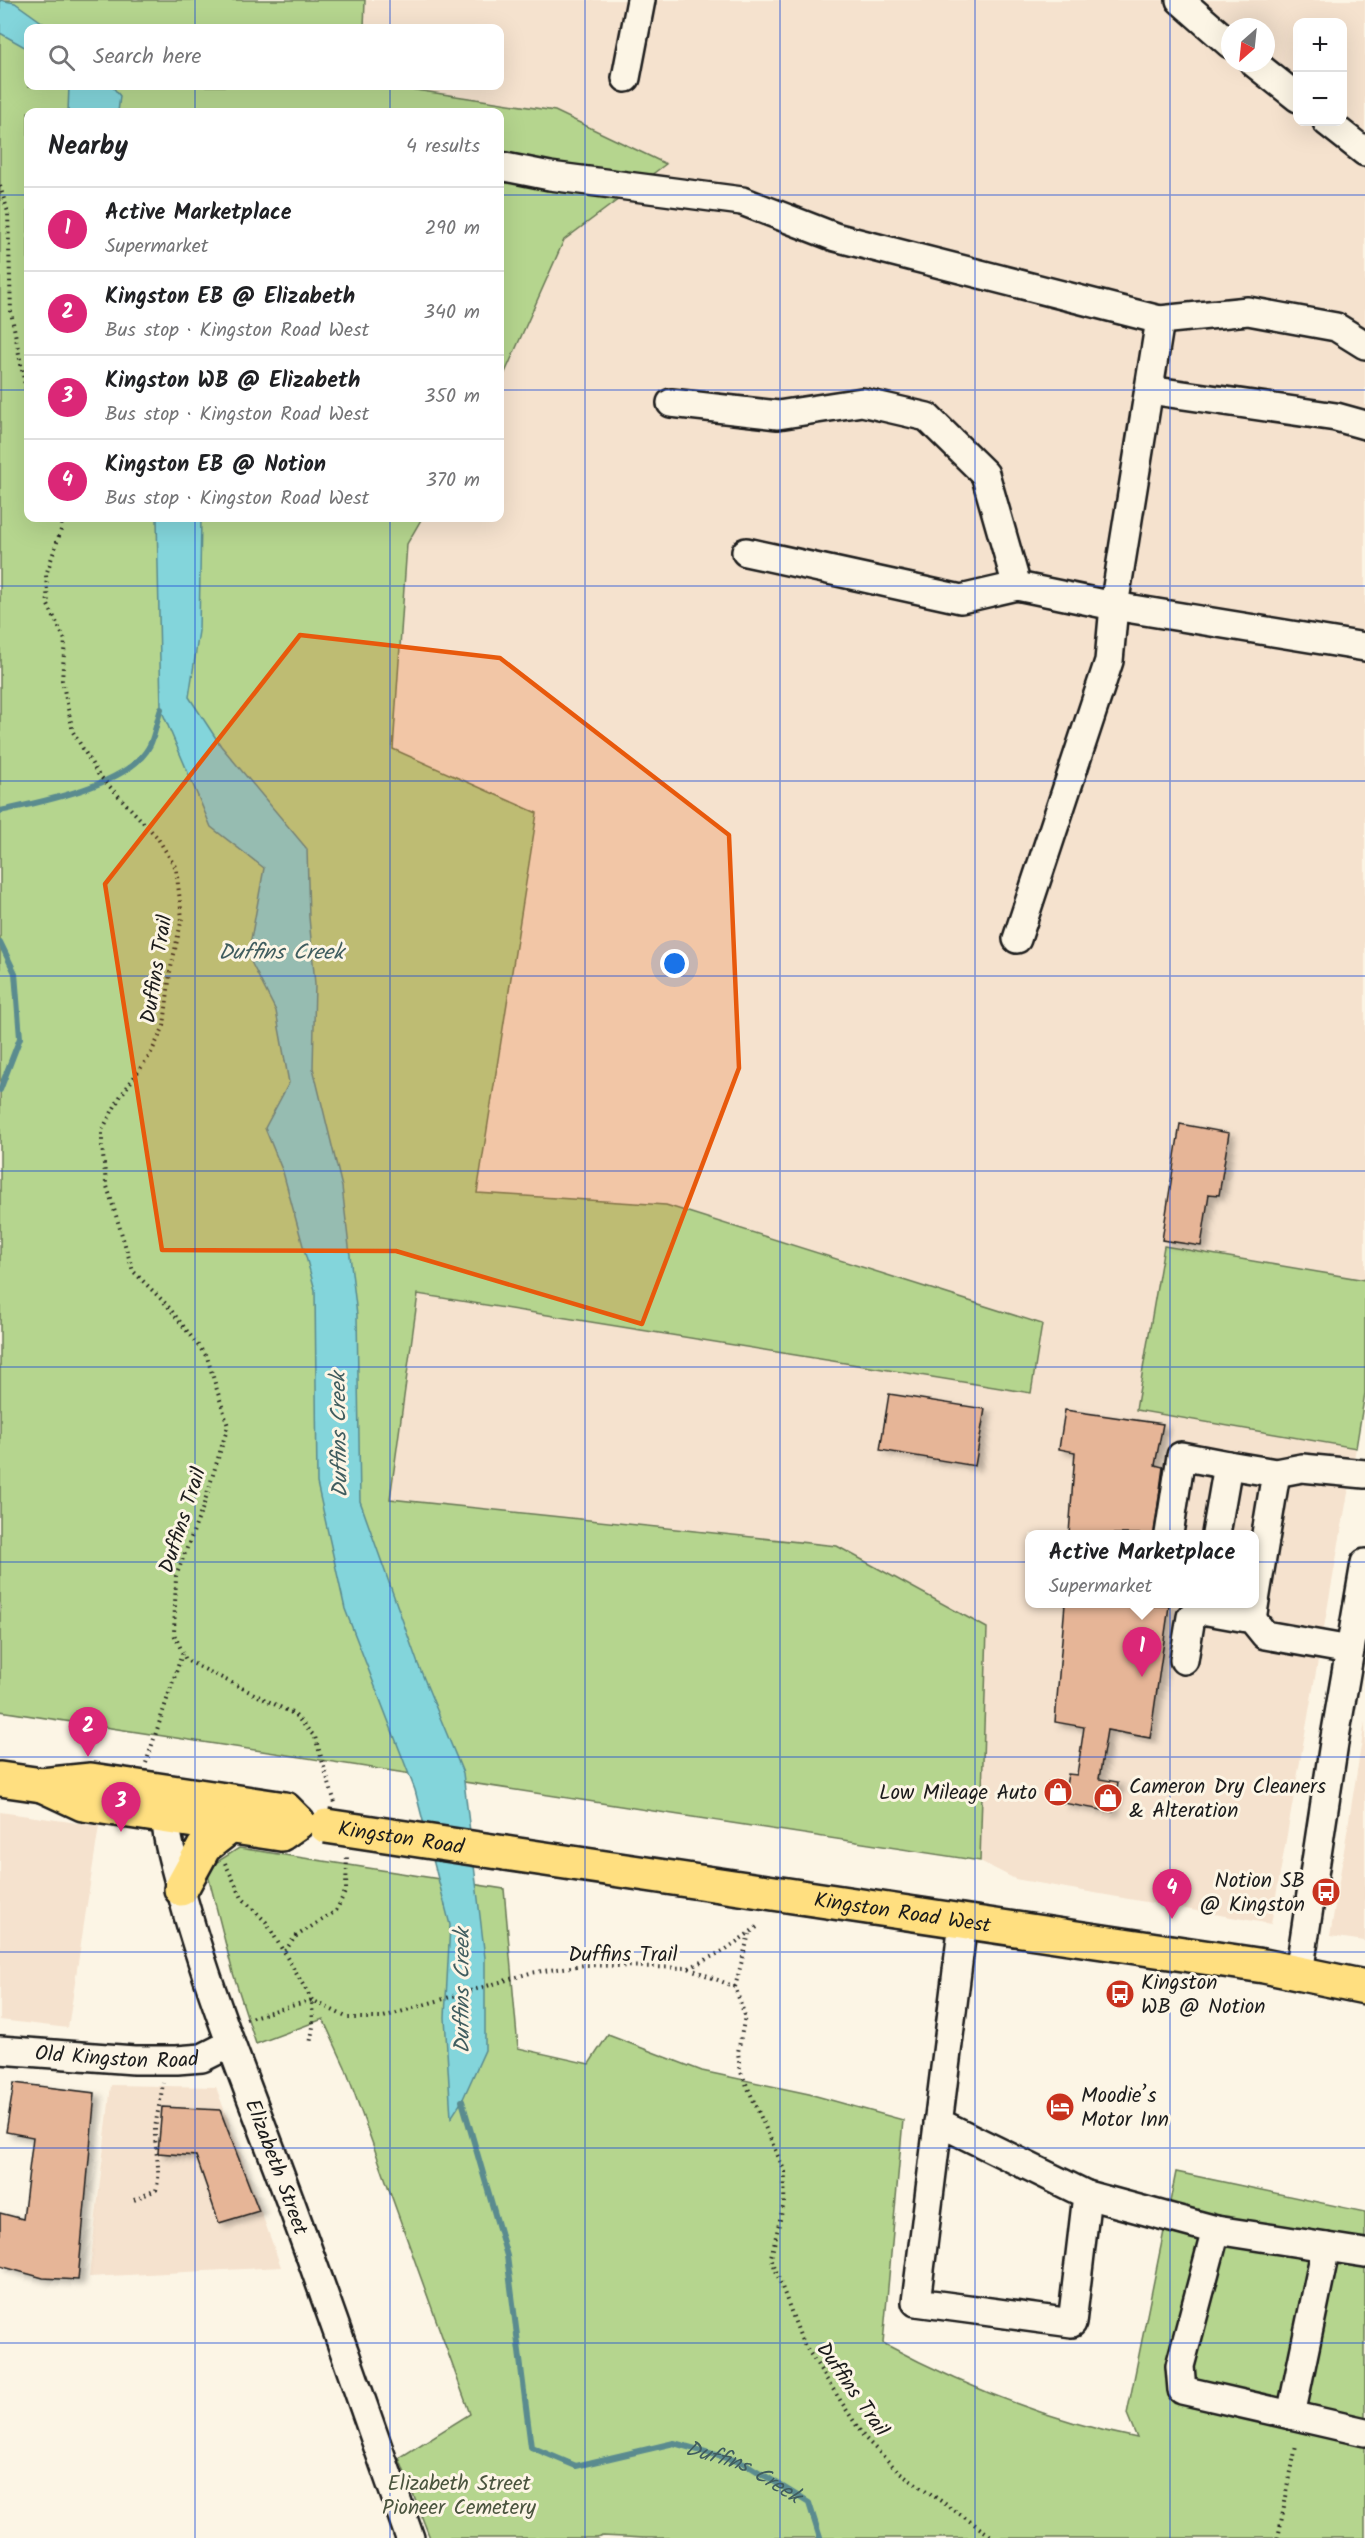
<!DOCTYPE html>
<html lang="en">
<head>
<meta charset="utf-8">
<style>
  body { margin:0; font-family:Kalam,sans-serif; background:#f6f6f6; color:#202124 }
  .controls { position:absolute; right:18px; top:18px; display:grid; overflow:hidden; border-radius:12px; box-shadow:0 6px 24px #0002 }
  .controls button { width:54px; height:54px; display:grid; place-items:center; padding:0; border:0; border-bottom:2px solid #e0e0e0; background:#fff; color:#202124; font:30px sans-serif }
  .compass { position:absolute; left:1221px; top:18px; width:54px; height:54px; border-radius:50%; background:#fff; box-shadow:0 6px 24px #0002; rotate:207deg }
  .you { position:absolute; left:675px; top:964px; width:21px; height:21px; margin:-15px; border:4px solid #fff; border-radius:50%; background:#1a73e8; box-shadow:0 0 0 9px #1a73e833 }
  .badge { display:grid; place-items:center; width:39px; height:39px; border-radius:50%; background:#db2777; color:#fff; font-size:20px; font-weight:700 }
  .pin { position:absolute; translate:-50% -50px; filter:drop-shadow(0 2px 3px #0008) }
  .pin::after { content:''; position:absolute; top:32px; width:21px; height:18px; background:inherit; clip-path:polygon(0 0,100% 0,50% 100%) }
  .popup { position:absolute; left:1025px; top:1530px; width:234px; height:78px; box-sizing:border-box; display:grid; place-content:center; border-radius:12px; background:#fff; filter:drop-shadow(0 2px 4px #0005); font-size:20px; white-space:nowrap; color:#757577 }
  .popup b { font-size:22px; color:#202124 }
  .popup::after { content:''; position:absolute; left:50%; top:100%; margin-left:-12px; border:12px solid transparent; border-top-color:#fff }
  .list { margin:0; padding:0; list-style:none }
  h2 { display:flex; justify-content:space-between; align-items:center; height:78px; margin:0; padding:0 24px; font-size:26px }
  h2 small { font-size:20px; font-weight:400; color:#757577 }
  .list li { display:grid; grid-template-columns:39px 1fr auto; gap:18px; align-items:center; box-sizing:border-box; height:84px; padding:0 24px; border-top:2px solid #e0e0e0 }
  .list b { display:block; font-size:22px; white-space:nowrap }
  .list p { margin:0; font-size:20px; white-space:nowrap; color:#757577 }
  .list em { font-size:20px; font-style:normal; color:#757577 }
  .icon { flex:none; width:33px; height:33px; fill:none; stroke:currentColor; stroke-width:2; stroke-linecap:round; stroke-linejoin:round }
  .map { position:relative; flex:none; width:1365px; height:2538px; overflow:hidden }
  .search { position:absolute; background:#fff; box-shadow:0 6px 24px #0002; left:24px; top:24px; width:480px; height:66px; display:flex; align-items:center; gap:15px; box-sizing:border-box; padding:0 21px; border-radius:12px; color:#757577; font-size:22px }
  .panel { position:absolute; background:#fff; box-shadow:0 6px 24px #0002; left:24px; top:108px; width:480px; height:414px; border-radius:12px }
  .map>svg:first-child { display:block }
  .built { fill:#f5e2ce; fill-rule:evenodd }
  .green { fill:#b5d58e; stroke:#687855; stroke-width:1.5 }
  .water { fill:#83d5db; stroke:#5a8b8f; stroke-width:1.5 }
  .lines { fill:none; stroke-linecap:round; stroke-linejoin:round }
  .stream { stroke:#5a8b8f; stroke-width:6 }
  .building { fill:#e6b597; stroke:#1c1c1c; stroke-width:1.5; filter:url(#shadow) }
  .minor-casing { stroke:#1c1c1c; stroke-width:32 }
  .major-casing { stroke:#1c1c1c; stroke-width:38 }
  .path { stroke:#1c1c1c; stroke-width:4; stroke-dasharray:1.5 4.5; stroke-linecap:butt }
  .minor { stroke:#fcf5e5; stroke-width:27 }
  .major { stroke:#ffdf80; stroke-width:33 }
  .major-bridge-casing { stroke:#1c1c1c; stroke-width:38; stroke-linecap:butt }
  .major-bridge { stroke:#ffdf80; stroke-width:33 }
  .marked { fill:#e8590c; fill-opacity:0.2; stroke:#e8590c; stroke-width:4.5; stroke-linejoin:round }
  .grid { fill:none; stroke:#1d4ed8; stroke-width:1.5; stroke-opacity:0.55 }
  .labels { text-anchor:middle; stroke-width:6; stroke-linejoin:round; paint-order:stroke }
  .street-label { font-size:21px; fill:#1c1c1c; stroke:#fcf5e5 }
  .poi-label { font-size:21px; fill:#1c1c1c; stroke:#fcf5e5; text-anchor:start }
  .park-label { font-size:21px; fill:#4a543e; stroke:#fcf5e5 }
  .water-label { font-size:22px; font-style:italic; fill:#405d5f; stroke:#fcf5e5 }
</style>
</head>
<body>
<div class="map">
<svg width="1365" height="2538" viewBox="0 0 1365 2538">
  <defs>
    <filter id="shadow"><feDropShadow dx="6" dy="4" stdDeviation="3" flood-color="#0004"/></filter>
  </defs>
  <rect width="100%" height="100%" fill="#fcf5e5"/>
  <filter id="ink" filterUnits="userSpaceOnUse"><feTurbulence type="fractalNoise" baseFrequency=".0167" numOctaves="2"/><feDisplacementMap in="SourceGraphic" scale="12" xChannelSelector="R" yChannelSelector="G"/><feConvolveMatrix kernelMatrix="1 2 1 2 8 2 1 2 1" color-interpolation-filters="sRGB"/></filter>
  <g filter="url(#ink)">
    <g class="built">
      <path d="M365 0H1365V1280L1164 1246 1137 1410 1356 1448 1271 1924 1015 1879 980 1861 987 1628 837 1546 389 1500 417 1294 1031 1393 1041 1324 666 1205 476 1193 537 814 393 750 407 544 422 518H500V384L564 240 665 164 555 111 389 86H500V28H364ZM1298 22H1342V122H1298ZM1230 27H1266V63H1230ZM1030 1534H1254V1604H1030Z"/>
      <path d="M1365 1722V1941L1330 1936Z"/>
      <path d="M0 1812 99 1826 68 2028 0 2020Z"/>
      <path d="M111 2085 216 2087 281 2267 89 2277Z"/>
    </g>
    <g class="green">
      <path d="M0 0H365L364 28H28V86H389L555 111 666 164 564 240 500 384V112H28V518H422L407 544 393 749 537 813 477 1193 666 1205 1042 1324 1031 1393 418 1294 390 1499 837 1546 987 1628 980 1861 0 1711Z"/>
      <path d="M1164 1246 1365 1280V1393L1356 1448 1136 1410Z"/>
      <path d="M239 1848 504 1889 518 2048 589 2064 608 2035 702 2071 809 2094 903 2120 883 2343C963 2386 1047 2420 1137 2438L1127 2414 1176 2172 1365 2212V2538H645L602 2536 597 2538H430L399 2458 470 2414 345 2067 323 2019 256 2044 233 1973 208 1875 217 1862Z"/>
    </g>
    <g class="water">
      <path d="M0 0 15 3 50 28H28V49L0 33Z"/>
      <path d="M69 86H112L120 96 118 112H68Z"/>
      <path d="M157 518H201L199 631 189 697 221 746 307 849 309 917 315 984 313 1068 342 1187 357 1315 360 1501 418 1664 463 1773 485 1958V2050L462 2101 451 2118 445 2017 450 1925 415 1790 345 1609 317 1483 315 1290 283 1172 265 1128 289 1083 276 1011 248 956 264 868 211 827 161 709Z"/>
    </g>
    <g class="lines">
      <g class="stream">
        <path d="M0 811C40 802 131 785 150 745 155 734 157 720 161 709"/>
        <path d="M0 942 15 973 20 1038 0 1090"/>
        <path id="s1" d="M462 2101 507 2256 531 2447 576 2466 674 2443 744 2463 809 2503 820 2538"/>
      </g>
    </g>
    <g class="building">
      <path d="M1180 1124 1229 1133 1219 1195 1209 1194 1201 1246 1162 1240Z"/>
      <path d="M889 1394 985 1409 975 1466 880 1450Z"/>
      <path d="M1065 1410 1163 1424 1155 1465 1163 1467 1154 1534H1069L1075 1452 1059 1449Z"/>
      <path d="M1065 1604 1169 1606 1150 1738 1107 1730 1099 1779 1118 1782 1113 1812 1063 1803 1068 1774 1077 1775 1084 1727 1055 1722Z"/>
      <path d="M14 2083 95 2093 78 2280 43 2278 0 2266V2213L23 2219 33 2137 6 2132Z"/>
      <path d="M162 2107 220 2110 259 2211 219 2223 196 2156 158 2153Z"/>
    </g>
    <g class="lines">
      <g class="minor-casing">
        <g id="minor">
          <path d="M1180 0 1230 44"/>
          <path d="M1254 63 1298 98"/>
          <path d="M626 78 641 0"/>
          <path d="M1327 122 1365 152"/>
          <path d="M500 166 550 176 742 201 835 237 1160 320 1114 606 1017 586 985 474 927 417 862 402 778 415 671 403"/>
          <path d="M1160 320 1248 311 1336 327 1365 345"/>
          <path d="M1149 390 1336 417 1365 425"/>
          <path d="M746 552 961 599 1017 586"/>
          <path d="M1017 939 1109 661 1114 606 1365 647"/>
          <path d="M1276 1473 1302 1468 1365 1474"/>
          <path d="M1169 1534 1181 1456 1228 1465"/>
          <path d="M1216 1534 1228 1465 1276 1473 1252 1619"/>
          <path d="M1203 1604 1202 1610 1252 1619 1265 1635 1350 1650"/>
          <path d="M1184 1660 1191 1617 1202 1610"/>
          <path id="s2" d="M167 1798C162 1829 173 1857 180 1887 210 2000 256 2107 296 2217 335 2323 372 2431 410 2538"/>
          <path d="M1299 1973 1334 1743 1365 1563"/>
          <path id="s3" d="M0 2050 134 2060H177L202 2058 230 2044"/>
          <path d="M938 2122 1087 2195 1072 2323 916 2302 959 1955 963 1921"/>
          <path d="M1087 2195 1216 2230 1365 2253"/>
          <path d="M1216 2230 1180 2366 1182 2390 1365 2432"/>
          <path d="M1291 2415 1326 2247"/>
        </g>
      </g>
      <g class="major-casing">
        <g id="major">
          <path d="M0 1779 42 1785 91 1780 285 1809 298 1822"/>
          <path d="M42 1785 83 1804 281 1834 298 1822"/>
          <path id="s4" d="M505 1853 1264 1966 1365 1987"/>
          <path d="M181 1889 204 1847 231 1826"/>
        </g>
      </g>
      <g class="path">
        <path d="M0 186 8 212 11 312 28 401"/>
        <path d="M62 518 61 530 46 575 48 605 65 640 62 680 73 732 98 774 157 837 176 868 182 918 170 972 164 1026 150 1055 120 1097 102 1130V1146L106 1183 133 1271 167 1305 207 1357 228 1426 203 1507 176 1576 174 1634 186 1660 294 1714 315 1737 335 1803"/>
        <path d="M146 1763 182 1654"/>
        <path d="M225 1863 242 1898 266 1922 312 2000 348 2018H380L530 1973 584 1965 688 1968 735 1987 745 2016 738 2052 740 2070 785 2172 784 2203 771 2257 802 2341 864 2437 898 2471 994 2538"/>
        <path d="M285 1951 295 1937 336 1911 346 1890 347 1854"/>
        <path d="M689 1968 725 1950 760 1925"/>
        <path d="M735 1987 749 1934"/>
        <path d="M246 2019 312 2000 313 2027 310 2044"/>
        <path d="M134 2200 156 2190C162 2170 154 2150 155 2129 157 2114 161 2098 163 2083"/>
        <path d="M1278 2538 1296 2446"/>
      </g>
      <use href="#minor" class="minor"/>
      <use href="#major" class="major"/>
      <g class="major-bridge-casing">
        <g id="major-bridge">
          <path id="s5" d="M326 1826 505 1853"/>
        </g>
      </g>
      <use href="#major-bridge" class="major-bridge"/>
    </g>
  </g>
  <path class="marked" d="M300 635 500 658 729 835 739 1068 642 1324 396 1251 162 1250 105 884Z"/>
  <path class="grid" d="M195 0V28M390 0V28M585 0V2538M780 0V2538M975 0V2538M1170 0V2538M195 86V112M390 86V112M0 195H28M500 195H1365M0 390H28M500 390H1365M195 518V2538M390 518V2538M0 586H1365M0 781H1365M0 976H1365M0 1171H1365M0 1367H1365M0 1562H1365M0 1757H1365M0 1952H1365M0 2148H1365M0 2343H1365"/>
  <defs>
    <g id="shop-disc" transform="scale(1.5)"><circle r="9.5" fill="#c8321e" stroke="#fcf5e5"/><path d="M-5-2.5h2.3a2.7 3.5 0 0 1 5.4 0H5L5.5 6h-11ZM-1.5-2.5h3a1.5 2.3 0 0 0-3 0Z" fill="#fff"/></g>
    <g id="bus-disc" transform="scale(1.5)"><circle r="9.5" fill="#c8321e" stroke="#fcf5e5"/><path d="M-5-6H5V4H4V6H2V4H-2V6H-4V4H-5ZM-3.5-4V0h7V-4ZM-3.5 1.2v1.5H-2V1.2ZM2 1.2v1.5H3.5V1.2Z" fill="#fff"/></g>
    <g id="hotel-disc" transform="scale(1.5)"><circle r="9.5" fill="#c8321e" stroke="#fcf5e5"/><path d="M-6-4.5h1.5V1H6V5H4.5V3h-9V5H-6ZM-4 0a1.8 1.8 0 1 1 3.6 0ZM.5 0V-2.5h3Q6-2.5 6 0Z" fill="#fff"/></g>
  </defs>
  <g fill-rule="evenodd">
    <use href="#shop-disc" x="1058" y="1792"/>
    <use href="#shop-disc" x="1108" y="1798"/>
    <use href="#bus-disc" x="1326" y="1892"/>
    <use href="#bus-disc" x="1120" y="1994"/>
    <use href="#hotel-disc" x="1060" y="2107"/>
  </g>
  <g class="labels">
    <g class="street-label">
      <text transform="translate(156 969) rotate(-81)" y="7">Duffins Trail</text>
      <text transform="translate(182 1520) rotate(-72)" y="7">Duffins Trail</text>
      <text dy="7" stroke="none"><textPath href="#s5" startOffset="76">Kingston Road</textPath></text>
      <text dy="7" stroke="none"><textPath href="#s4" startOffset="402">Kingston Road West</textPath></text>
      <text x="623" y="1961">Duffins Trail</text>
      <text dy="7" stroke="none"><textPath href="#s3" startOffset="117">Old Kingston Road</textPath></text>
      <text dy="7" stroke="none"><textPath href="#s2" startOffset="387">Elizabeth Street</textPath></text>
      <text transform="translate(853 2389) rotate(55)" y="7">Duffins Trail</text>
    </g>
    <g class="poi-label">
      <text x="1129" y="1793">Cameron Dry Cleaners<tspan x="1129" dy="24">&amp; Alteration</tspan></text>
      <text x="1037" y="1799" text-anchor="end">Low Mileage Auto</text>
      <text x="1305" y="1887" text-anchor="end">Notion SB<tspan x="1305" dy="24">@ Kingston</tspan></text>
      <text x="1141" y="1989">Kingston<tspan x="1141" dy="24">WB @ Notion</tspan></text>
      <text x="1081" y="2102">Moodie’s<tspan x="1081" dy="24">Motor Inn</tspan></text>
    </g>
    <g class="park-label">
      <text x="459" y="2490">Elizabeth Street<tspan x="459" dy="24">Pioneer Cemetery</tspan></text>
    </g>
    <g class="water-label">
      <text x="281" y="959">Duffins Creek</text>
      <text transform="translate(338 1435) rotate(-91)" y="8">Duffins Creek</text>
      <text transform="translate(461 1991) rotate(-90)" y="8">Duffins Creek</text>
      <text dy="8" stroke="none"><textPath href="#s1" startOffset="579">Duffins Creek</textPath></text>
    </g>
  </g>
</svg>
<div class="controls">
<button>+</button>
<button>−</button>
</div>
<svg class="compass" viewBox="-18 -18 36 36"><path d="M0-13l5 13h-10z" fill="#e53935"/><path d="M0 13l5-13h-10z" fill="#757577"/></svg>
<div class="you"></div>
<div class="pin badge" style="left:1142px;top:1677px">1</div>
<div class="popup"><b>Active Marketplace</b>Supermarket</div>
<div class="pin badge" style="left:88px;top:1757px">2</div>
<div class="pin badge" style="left:121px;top:1832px">3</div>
<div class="pin badge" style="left:1172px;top:1919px">4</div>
<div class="search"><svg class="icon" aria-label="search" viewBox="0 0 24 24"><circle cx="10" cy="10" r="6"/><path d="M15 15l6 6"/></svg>Search here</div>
<section class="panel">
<h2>Nearby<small>4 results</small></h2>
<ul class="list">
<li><span class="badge">1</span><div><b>Active Marketplace</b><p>Supermarket</p></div><em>290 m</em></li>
<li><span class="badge">2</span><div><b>Kingston EB @ Elizabeth</b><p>Bus stop · Kingston Road West</p></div><em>340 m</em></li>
<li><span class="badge">3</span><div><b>Kingston WB @ Elizabeth</b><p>Bus stop · Kingston Road West</p></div><em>350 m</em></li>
<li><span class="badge">4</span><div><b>Kingston EB @ Notion</b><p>Bus stop · Kingston Road West</p></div><em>370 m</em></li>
</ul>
</section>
</div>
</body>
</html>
